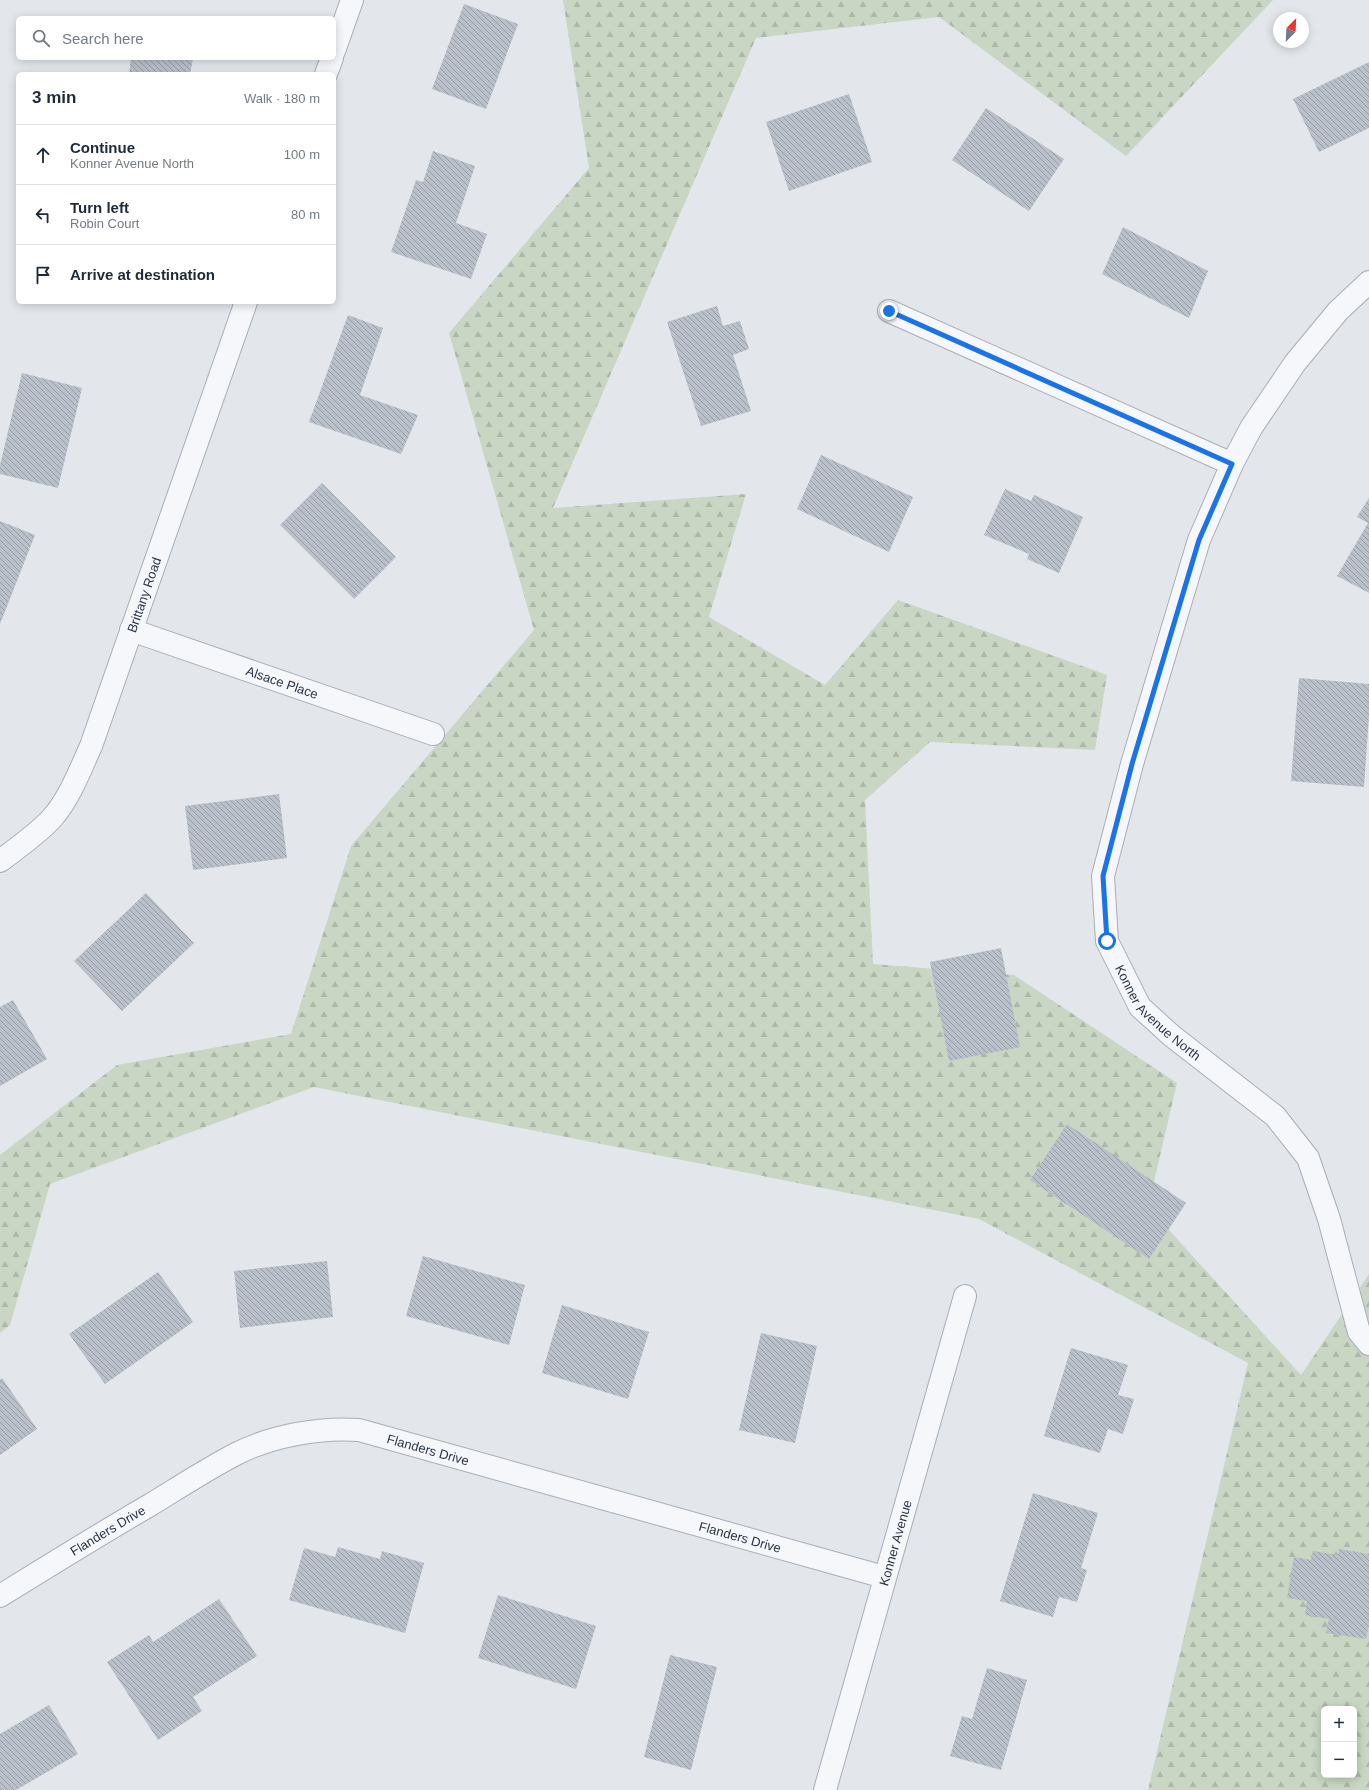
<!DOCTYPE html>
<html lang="en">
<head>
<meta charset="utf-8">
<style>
  body { margin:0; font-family:Helvetica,sans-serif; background:#f2f2f3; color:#1f2937 }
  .controls { position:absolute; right:12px; bottom:12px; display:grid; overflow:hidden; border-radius:6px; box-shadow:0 2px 10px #0003 }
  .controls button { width:36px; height:36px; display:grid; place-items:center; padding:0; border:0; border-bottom:1px solid #e0e1e3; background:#fff; color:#1f2937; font:20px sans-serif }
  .compass { position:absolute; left:1273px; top:12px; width:36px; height:36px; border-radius:50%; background:#fff; box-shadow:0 2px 10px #0003; rotate:24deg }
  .stop { position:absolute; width:12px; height:12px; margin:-9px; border:3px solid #1a73e8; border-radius:50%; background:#fff }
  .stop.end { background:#1a73e8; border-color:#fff; box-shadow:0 1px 4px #0008 }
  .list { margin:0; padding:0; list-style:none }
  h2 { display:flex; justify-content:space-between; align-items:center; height:52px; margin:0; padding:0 16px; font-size:17px }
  h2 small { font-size:13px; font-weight:400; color:#747a83 }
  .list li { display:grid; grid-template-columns:26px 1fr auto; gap:12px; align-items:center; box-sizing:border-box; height:60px; padding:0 16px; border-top:1px solid #e0e1e3 }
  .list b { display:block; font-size:15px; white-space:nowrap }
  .list p { margin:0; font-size:13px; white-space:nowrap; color:#747a83 }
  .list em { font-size:13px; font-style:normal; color:#747a83 }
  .icon { flex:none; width:22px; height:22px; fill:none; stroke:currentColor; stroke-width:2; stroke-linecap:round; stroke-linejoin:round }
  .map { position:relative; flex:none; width:1369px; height:1790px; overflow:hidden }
  .search { position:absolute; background:#fff; box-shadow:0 2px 10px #0003; left:16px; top:16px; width:320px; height:44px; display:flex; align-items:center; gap:10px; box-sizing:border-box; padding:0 14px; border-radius:6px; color:#747a83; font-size:15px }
  .panel { position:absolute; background:#fff; box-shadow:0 2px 10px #0003; left:16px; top:72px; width:320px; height:232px; border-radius:6px }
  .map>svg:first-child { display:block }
  .forest { fill:url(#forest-firs); fill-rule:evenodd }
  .building { fill:url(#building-back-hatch) }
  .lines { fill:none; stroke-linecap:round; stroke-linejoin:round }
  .street-casing { stroke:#a7aeb7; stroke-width:24 }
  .street { stroke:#f6f7fa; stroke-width:22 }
  .route { stroke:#1a73e8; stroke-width:5 }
  .labels { text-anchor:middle; stroke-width:3; stroke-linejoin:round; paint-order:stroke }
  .street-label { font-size:13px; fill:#293445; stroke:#f3f5f9 }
</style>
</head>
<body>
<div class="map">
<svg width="1369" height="1790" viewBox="0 0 1369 1790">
  <defs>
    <pattern id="forest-firs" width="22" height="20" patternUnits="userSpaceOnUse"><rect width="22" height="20" fill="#c9d6c3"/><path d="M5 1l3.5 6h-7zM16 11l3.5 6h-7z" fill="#adb8a9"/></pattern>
    <pattern id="building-back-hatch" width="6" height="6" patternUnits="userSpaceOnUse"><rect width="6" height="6" fill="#bac0ca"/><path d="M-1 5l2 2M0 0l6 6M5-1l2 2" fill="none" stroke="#979da6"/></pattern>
  </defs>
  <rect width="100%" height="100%" fill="#e3e7ec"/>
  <path class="forest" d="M563 0H1273L1126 156 939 17 756 38 553 508 746 494 709 617 825 685 898 600 1107 675 1095 750 930 742 865 800 873 964 1014 975 1177 1083 1148 1207 1301 1375 1369 1274V1790H1148L1248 1363 979 1219 314 1087 50 1184 10 1325 0 1333V1155L117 1065 291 1034 351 846 534 630 449 333 589 168ZM1324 1709H1354V1775H1324Z"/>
  <g class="building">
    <path d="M464 4 518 24 486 109 432 89Z"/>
    <path d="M131 58H193L190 74H129Z"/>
    <path d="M1369 62V128L1319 152 1293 99Z"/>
    <path d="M849 94 872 162 789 191 766 122Z"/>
    <path d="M986 108 1064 159 1029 211 952 160Z"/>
    <path d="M433 151 475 166 456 223 487 234 471 279 391 252 416 180 423 182Z"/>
    <path d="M1123 227 1208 271 1189 318 1102 274Z"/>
    <path d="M717 306 723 326 740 321 749 349 733 355 751 411 701 426 667 322Z"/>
    <path d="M348 315 383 328 360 395 418 415 401 454 309 422Z"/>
    <path d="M22 373 82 388 58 488 0 474V465Z"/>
    <path d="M821 455 913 497 889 552 797 509Z"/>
    <path d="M322 483 396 557 354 599 280 525Z"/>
    <path d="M1005 489 1031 501 1034 495 1083 517 1059 573 1027 559 1029 554 984 535Z"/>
    <path d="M1369 498V593L1337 576 1368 523 1357 517Z"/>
    <path d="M0 521 35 535 0 624Z"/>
    <path d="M1299 678 1369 684V716L1364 787 1291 781Z"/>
    <path d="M279 794 287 858 193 870 185 806Z"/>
    <path d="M146 893 194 943 122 1011 74 961Z"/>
    <path d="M1001 948 1020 1047 949 1061 930 962Z"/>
    <path d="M13 1000 47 1059 0 1086V1007Z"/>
    <path d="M1067 1124 1186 1203 1149 1259 1030 1180Z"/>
    <path d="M423 1256 525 1285 509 1345 406 1316Z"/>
    <path d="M327 1261 333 1317 240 1328 234 1271Z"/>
    <path d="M158 1272 193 1322 105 1384 69 1334Z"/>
    <path d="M562 1305 649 1332 628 1399 542 1373Z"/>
    <path d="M761 1333 817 1346 795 1443 739 1430Z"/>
    <path d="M1071 1348 1128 1365 1118 1395 1134 1399 1123 1434 1108 1429 1100 1453 1044 1436Z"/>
    <path d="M2 1378 37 1429 0 1455V1380Z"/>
    <path d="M1033 1493 1098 1513 1081 1568 1087 1570 1077 1602 1059 1597 1053 1617 1000 1601Z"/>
    <path d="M338 1547 380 1559 382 1551 424 1563 405 1633 289 1600 304 1548 335 1557Z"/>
    <path d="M1339 1549 1369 1554V1625L1366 1639 1326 1633 1329 1619 1305 1615 1307 1601 1287 1598 1294 1557 1311 1560 1313 1551 1338 1555Z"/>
    <path d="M498 1595 596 1626 576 1689 478 1658Z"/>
    <path d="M219 1599 257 1656 193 1697 202 1711 158 1740 107 1662 149 1635 153 1642Z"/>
    <path d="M670 1655 717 1667 691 1770 644 1757Z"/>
    <path d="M987 1668 1027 1680 1001 1770 950 1756 962 1716 972 1719Z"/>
    <path d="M49 1705 78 1754 16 1790H0V1734Z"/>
  </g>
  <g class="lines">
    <g class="street-casing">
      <g id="street">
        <path d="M334 51 352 0"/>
        <path d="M326 74 332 58"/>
        <path id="s1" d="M1369 282 1338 311 1295 363 1251 428 1232 464 1199 540 1132 764 1103 876 1107 941 1140 1007 1172 1036 1275 1116 1308 1158 1329 1219 1359 1332 1369 1344"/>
        <path d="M889 311 1232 464"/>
        <path id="s2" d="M131 630 433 734"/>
        <path id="s3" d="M0 861C15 850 41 831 53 817 70 797 80 770 91 746L246 302"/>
        <path id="s4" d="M0 1596C50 1565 100 1534 150 1505 178 1488 207 1469 236 1454 271 1436 320 1427 359 1430L884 1577"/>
        <path id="s5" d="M825 1790 965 1296"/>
      </g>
    </g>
    <use href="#street" class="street"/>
  </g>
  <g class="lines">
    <path class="route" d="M889 311 1232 464 1199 540 1132 764 1103 876 1107 941"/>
  </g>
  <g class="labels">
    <g class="street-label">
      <text dy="5" stroke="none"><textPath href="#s3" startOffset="310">Brittany Road</textPath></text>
      <text dy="5" stroke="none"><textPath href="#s2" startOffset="160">Alsace Place</textPath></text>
      <text dy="5" stroke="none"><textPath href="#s1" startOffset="816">Konner Avenue North</textPath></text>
      <text dy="5" stroke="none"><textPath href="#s4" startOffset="474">Flanders Drive</textPath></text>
      <text dy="5" stroke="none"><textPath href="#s4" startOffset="126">Flanders Drive</textPath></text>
      <text dy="5" stroke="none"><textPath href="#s4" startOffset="798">Flanders Drive</textPath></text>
      <text dy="5" stroke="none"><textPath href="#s5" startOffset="257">Konner Avenue</textPath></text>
    </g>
  </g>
</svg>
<div class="controls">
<button>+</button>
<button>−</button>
</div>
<svg class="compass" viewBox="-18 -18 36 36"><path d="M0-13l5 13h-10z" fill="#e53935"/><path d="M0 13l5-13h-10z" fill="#747a83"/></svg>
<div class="stop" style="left:1107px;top:941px"></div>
<div class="stop end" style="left:889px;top:311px"></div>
<div class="search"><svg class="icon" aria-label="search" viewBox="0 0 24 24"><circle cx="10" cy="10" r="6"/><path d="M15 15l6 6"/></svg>Search here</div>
<section class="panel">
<h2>3 min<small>Walk · 180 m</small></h2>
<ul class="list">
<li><svg class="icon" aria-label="ahead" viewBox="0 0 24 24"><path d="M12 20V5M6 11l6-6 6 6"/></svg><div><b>Continue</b><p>Konner Avenue North</p></div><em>100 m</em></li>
<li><svg class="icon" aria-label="left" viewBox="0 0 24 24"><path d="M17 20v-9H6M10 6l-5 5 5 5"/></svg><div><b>Turn left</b><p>Robin Court</p></div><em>80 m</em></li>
<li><svg class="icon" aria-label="arrive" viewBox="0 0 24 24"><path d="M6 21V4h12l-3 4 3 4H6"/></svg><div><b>Arrive at destination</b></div></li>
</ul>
</section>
</div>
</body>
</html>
